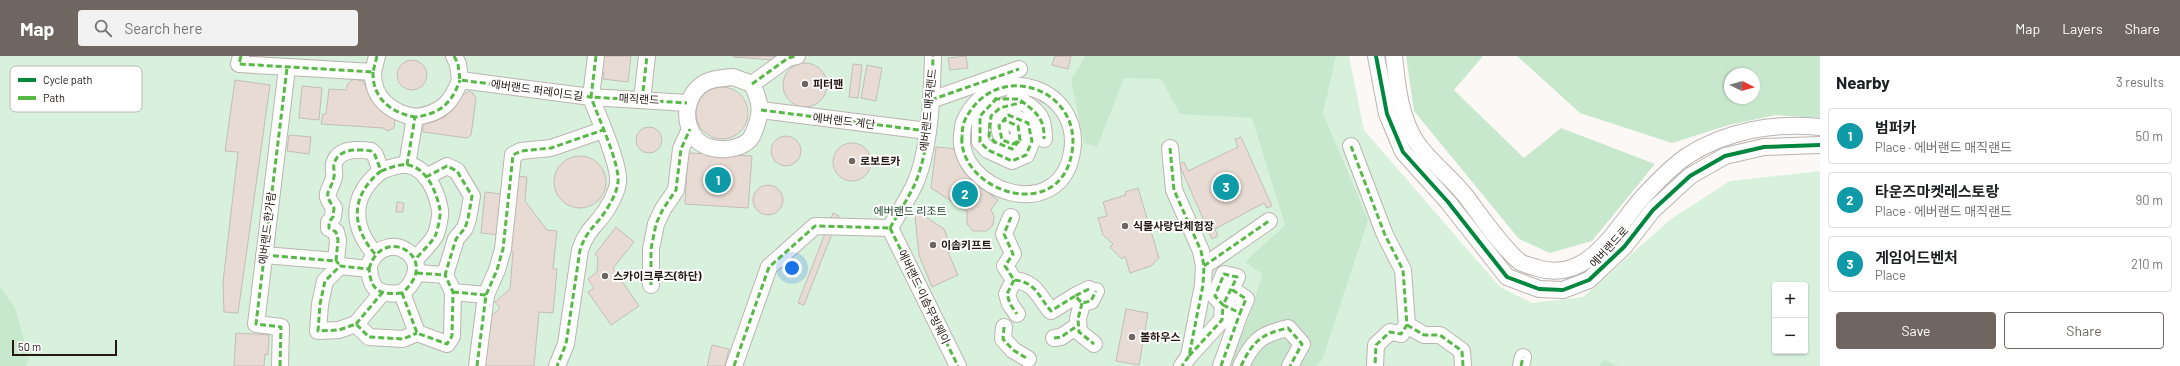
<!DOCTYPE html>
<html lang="en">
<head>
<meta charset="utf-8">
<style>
  body { margin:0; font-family:Barlow,"Noto Sans KR",sans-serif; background:#f2f2f2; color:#202124 }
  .controls { position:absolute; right:12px; bottom:12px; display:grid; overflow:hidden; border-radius:4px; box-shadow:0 1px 3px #0004 }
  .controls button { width:36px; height:36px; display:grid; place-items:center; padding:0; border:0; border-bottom:1px solid #e0e0e0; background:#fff; color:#202124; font:20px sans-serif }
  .compass { position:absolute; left:1724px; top:12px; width:36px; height:36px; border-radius:50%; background:#fff; box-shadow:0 1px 3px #0004; rotate:95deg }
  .scale { position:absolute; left:12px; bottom:10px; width:105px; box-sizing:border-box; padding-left:4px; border:2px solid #231812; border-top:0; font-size:11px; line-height:14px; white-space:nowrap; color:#231812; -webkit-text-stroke:3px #fff; paint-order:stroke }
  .you { position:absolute; left:792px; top:212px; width:14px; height:14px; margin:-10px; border:3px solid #fff; border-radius:50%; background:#1a73e8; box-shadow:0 0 0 6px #1a73e833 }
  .badge { display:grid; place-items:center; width:26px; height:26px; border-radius:50%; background:#6f6661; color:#fff; font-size:13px; font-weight:700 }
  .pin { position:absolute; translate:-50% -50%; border:2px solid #fff; box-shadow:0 1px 4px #0006 }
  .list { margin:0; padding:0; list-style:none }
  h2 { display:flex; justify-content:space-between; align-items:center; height:52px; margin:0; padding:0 16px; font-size:17px }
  h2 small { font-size:13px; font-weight:400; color:#757577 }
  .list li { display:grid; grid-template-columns:26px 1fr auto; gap:12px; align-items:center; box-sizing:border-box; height:56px; margin:0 8px 8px; padding:0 8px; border:1px solid #e0e0e0; border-radius:4px }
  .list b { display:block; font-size:15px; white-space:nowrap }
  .list p { margin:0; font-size:13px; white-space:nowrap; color:#757577 }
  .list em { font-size:13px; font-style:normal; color:#757577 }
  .actions { display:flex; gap:8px; padding:12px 16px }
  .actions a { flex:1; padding:9px 0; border:1px solid #6f6661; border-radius:4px; text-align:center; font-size:14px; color:#6f6661 }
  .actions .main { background:#6f6661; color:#fff }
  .icon { flex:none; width:22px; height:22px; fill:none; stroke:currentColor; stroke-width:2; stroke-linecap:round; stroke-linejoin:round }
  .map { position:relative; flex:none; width:1820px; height:310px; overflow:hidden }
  header { display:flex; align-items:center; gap:24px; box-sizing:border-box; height:56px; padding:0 20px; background:#6f6661; color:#fff }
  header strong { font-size:19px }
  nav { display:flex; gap:22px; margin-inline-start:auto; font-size:14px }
  .search { width:280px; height:36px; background:#f2f2f2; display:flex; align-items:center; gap:10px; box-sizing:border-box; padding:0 14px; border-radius:4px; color:#757577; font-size:15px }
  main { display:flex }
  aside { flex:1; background:#fff }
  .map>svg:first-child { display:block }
  .green { fill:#d8f1dc; fill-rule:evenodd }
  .forest { fill:#c8e8ce; fill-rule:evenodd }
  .building { fill:#e8dbd3; stroke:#c3bdb8 }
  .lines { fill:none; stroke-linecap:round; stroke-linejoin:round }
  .minor-casing { stroke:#bbb4b0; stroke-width:18 }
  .minor { stroke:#fefefe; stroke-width:16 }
  .quiet { stroke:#58b947; stroke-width:3; stroke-dasharray:6 3; stroke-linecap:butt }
  .cycleway-casing { stroke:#fff; stroke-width:6 }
  .cycleway { stroke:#00873e; stroke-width:4 }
  .poi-dot { fill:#6f6661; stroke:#fff; stroke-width:1.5 }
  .labels { text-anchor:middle; stroke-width:4; stroke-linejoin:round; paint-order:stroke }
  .poi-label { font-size:11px; font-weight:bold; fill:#231812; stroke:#fff; text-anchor:start }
  .street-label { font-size:11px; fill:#231812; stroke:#fff }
  .park-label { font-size:11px; fill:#123e22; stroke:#fff }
  .key { fill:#fff; stroke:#bdbab8; stroke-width:1 }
  .key-label { font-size:11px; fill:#231812 }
</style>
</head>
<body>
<header>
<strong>Map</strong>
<div class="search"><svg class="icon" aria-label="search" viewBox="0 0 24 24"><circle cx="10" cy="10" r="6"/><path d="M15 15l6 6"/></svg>Search here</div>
<nav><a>Map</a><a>Layers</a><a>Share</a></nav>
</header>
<main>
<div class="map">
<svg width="1820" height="310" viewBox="0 0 1820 310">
  <rect width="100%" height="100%" fill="#fbf8f5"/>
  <path class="green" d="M0 0H1349L1364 74 1500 231 1532 247 1583 241 1671 163 1730 125 1820 115V310H0ZM1775 229H1805V295H1775Z"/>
  <g class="forest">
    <path d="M1085 0H1336L1323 57 1368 164 1323 302 1316 310H1214L1249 262 1262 218 1245 206 1285 169 1252 62 1180 58 1161 23 1124 22 1097 91 1084 87 1071 24Z"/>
    <path d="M1406 0H1483L1454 34 1524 102 1561 72 1655 108 1592 185 1550 197 1519 183 1414 55Z"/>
    <path d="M1517 0H1820V62L1776 59 1729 69 1672 87 1580 57ZM1730 18H1754V42H1730Z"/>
    <path d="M0 231 15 252 29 301 26 310H0Z"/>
    <path d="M1604 303 1617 310H1599Z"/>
  </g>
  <g class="building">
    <path d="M602 0H631L628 26 603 23 604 17 600 16Z"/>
    <path d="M733 0H774V4L733 1Z"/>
    <path d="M966 0 968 12 950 14 948 2Z"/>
    <path d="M1055 0H1071L1068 13 1052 9Z"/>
    <circle cx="412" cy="19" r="15"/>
    <circle cx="805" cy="29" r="22"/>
    <path d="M853 8 862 9 858 42 849 41Z"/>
    <path d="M867 9 882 12 876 45 861 42Z"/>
    <path d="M354 23 363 25 377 51 395 64 394 72 388 75 383 72 321 68 323 58H326L329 33 346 34 348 27Z"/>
    <path d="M235 24 270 29 238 257 224 256 223 226 238 96 225 95Z"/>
    <path d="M302 30 322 32 319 64 299 62Z"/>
    <circle cx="722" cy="57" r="26"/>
    <path d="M469 35 473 37 476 43 471 79 467 82 423 76V68L443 62 454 53 460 41Z"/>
    <circle cx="649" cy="84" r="13"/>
    <path d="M289 79 311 81 309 98 287 95Z"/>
    <circle cx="786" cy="95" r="15"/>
    <path d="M1241 81 1272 150 1267 152 1264 147 1215 173 1218 180 1212 183 1179 108 1184 106 1188 115 1238 91 1235 83Z"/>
    <circle cx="852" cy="106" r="19"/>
    <path d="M936 91 958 93 973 126 998 144 991 154 994 160 993 169 987 175H973L967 168V155L931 132Z"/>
    <path d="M688 97 752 100 748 152 685 148Z"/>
    <circle cx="580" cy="126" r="26"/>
    <path d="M504 119 527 121 525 145 547 174 557 175 553 213H557L553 257 539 256 534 310H484L489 262 500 252 495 246 510 233 513 196 499 179 481 177 485 136 502 138Z"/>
    <circle cx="768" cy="144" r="15"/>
    <path d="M1138 132 1159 202 1151 210 1130 217 1125 200 1122 203 1110 191 1113 188 1103 179 1098 162 1107 160 1103 146 1126 139 1125 136Z"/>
    <path d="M397 146 404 147 403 156H396Z"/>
    <path d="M917 155 944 173 949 185 947 194 958 219 932 231 919 199 915 160Z"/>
    <path d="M833 157 839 160 804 249 798 247Z"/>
    <path d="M616 171 634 186 613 212 639 250 611 269 588 236 594 232 588 223 597 216 598 201 595 198Z"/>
    <path d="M1126 253 1148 257 1139 309 1116 305Z"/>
    <path d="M236 277 269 279 268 299 265 298 264 310H234Z"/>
    <path d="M712 289 729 293 725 310H707Z"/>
  </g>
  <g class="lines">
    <g class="minor-casing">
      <g id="minor">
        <path d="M241 0 239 8 373 16 377 0"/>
        <path d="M454 0 458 8 460 24 591 41C598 61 620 108 618 126 617 135 613 143 608 151 598 169 587 172 580 194L566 288 557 310"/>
        <path d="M596 0 591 41 687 47"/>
        <path d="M1376 0 1387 58 1403 96 1448 146 1507 221 1539 233 1563 234 1589 224 1624 191 1653 154 1690 120 1725 100 1764 91 1820 89"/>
        <path d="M1394 0C1397 29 1400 62 1417 87 1431 107 1453 123 1468 143 1482 162 1502 191 1520 206 1525 209 1532 210 1537 212 1589 228 1615 172 1642 142 1653 130 1674 109 1687 100 1725 75 1775 66 1820 71"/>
        <path d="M373 16C372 42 391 57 415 61"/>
        <path d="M733 21 752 28C762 49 762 57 753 78 746 96 710 98 697 84 681 66 685 37 706 26 715 22 724 22 733 21Z"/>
        <path d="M752 28 788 2 797 0"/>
        <path d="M1014 43C1021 43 1036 54 1040 61 1043 67 1044 76 1044 83"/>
        <path d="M642 44 647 0"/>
        <path d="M931 44 1019 13"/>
        <path d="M993 46 980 60V86L988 94 1012 105 1026 99 1032 85 1028 67 1008 59 999 70 1002 84 1013 88 1020 84 1018 70 1004 64"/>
        <path d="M761 54 927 75"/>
        <path d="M992 59 1000 52 1023 46"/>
        <path d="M962 85C962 79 962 70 965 64 996 1 1083 33 1072 96 1060 170 956 135 962 78"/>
        <path d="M1351 90 1385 179 1403 214 1407 269 1401 278 1390 276 1376 289 1375 310"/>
        <path d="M1170 92 1174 134 1201 195 1204 210 1203 229 1189 300 1182 310"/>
        <path d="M407 109 415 61C440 58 452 47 460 24"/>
        <path d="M381 115C389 112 399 108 408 109 427 112 437 137 440 154 441 159 438 172 436 178 432 187 421 196 415 204"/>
        <path d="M1011 161 1004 178 1013 198 1005 210 1014 224C1036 226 1038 240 1051 255L1075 240"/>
        <path d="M890 172C898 158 907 144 914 130 930 95 932 39 933 0"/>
        <path d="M890 172 958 310"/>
        <path d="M264 199 336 205 340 210"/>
        <path d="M336 205 338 184 336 176 329 172V166L333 161 334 152C322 135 330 138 334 121 335 117 333 112 334 108 338 92 358 93 371 95L375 99 381 115C351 139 350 169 375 198"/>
        <path d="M370 207C388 170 441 204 402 237"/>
        <path d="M1204 210 1269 165"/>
        <path d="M417 217 445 219 456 183 465 172 468 163 472 140 457 115 447 110 426 121"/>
        <path d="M1014 224 1007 238 1010 248 1017 258"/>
        <path d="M651 229V193L656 168 663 153 676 134 681 93 690 73"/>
        <path d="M1089 233 1075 240 1082 247 1091 245 1096 235"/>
        <path d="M453 236 486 239"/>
        <path d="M402 237C381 239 371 236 369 213L340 210 325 225 320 248 318 275 339 274 356 268 369 281 403 283 417 277"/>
        <path d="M402 237 417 277 447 288 452 280 453 236 445 219"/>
        <path d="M1082 247 1078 263 1079 276 1094 288"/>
        <path d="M356 268 382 237"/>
        <path d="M1407 269 1424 279H1440L1462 295 1463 310"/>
        <path d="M1004 271 1003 283 1013 294 1028 303"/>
        <path d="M1054 282 1061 281 1077 270"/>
        <path d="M1189 300 1222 264 1223 249 1215 240 1224 218 1237 221 1223 249 1240 257 1246 243 1231 233"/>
        <path d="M280 310 281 271 256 268 287 12"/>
        <path d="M477 310 486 239 497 214 503 193 513 99 521 95 551 92 603 74"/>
        <path d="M734 310 769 211 815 170 890 172"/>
        <path d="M1221 310 1240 257"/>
        <path d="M1241 310C1253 285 1261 278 1288 272L1302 288 1290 310"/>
        <path d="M1521 310 1523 301"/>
      </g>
    </g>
    <use href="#minor" class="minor"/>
    <g class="quiet">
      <path d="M241 0 239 8 373 16 377 0"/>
      <path d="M454 0 458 8 460 24 591 41C598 61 620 108 618 126 617 135 613 143 608 151 598 169 587 172 580 194L566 288 557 310"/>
      <path d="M596 0 591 41 687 47"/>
      <path d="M373 16C372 42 391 57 415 61"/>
      <path d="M752 28 788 2 797 0"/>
      <path d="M997 42 980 60V86L988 94 1012 105 1026 99 1032 85 1028 67 1008 59 999 70 1002 84 1013 88 1020 84 1018 70 1004 64"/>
      <path d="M994 43H1019C1034 55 1045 61 1044 83"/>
      <path d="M642 44 647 0"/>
      <path d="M931 44 1019 13"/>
      <path d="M761 54 927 75"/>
      <path d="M962 85C962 79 962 70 965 64 996 1 1083 33 1072 96 1060 170 956 135 962 78"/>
      <path d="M1019 85 1012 93 995 86 989 80 991 60 1000 52 1023 46"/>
      <path d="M1351 90 1385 179 1403 214 1407 269 1401 278 1390 276 1376 289 1375 310"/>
      <path d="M1170 92 1174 134 1201 195 1204 210 1203 229 1189 300 1182 310"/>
      <path d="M407 109 415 61C440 58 452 47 460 24"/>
      <path d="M381 115C389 112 399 108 408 109 427 112 437 137 440 154 441 159 438 172 436 178 432 187 421 196 415 204"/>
      <path d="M1011 161 1004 178 1013 198 1005 210 1014 224C1036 226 1038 240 1051 255L1075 240"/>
      <path d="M890 172C898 158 907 144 914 130 930 95 932 39 933 0"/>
      <path d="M890 172 958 310"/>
      <path d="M264 199 336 205 339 208"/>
      <path d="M336 205 338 184 336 176 329 172V166L333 161 334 152C322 135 330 138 334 121 335 117 333 112 334 108 338 92 358 93 371 95L375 99 381 115C351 139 350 169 375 198"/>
      <path d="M1204 210 1269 165"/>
      <path d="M369 213C382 166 444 202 402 237"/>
      <path d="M417 217 445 219 456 183 465 172 468 163 472 140 457 115 447 110 426 121"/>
      <path d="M1014 224 1007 238 1010 248 1017 258"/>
      <path d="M651 229V193L656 168 663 153 676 134 681 93 690 73"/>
      <path d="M1089 233 1075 240 1082 247 1091 245 1096 235"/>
      <path d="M453 236 486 239"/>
      <path d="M402 237C381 239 371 236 369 213L340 210 325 225 320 248 318 275 339 274 356 268 369 281 403 283 417 277"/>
      <path d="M402 237 417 277 447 288 452 280 453 236 445 219"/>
      <path d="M1082 247 1078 263 1079 276 1094 288"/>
      <path d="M356 268 382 237"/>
      <path d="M1407 269 1424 279H1440L1462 295 1463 310"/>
      <path d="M1004 271 1003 283 1013 294 1028 303"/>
      <path d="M1054 282 1061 281 1077 270"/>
      <path d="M1189 300 1222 264 1223 249 1215 240 1224 218 1237 221 1223 249 1240 257 1246 243 1231 233"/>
      <path d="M280 310 281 271 256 268 287 12"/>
      <path d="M477 310 486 239 497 214 503 193 513 99 521 95 551 92 603 74"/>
      <path d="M734 310 769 211 815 170 890 172"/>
      <path d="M1221 310 1240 257"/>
      <path d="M1241 310C1253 285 1261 278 1288 272L1302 288 1290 310"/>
      <path d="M1521 310 1523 301"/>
    </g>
    <g class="cycleway-casing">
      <path id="cycleway" d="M1376 0 1387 58 1403 96 1448 146 1507 221 1539 233 1563 234 1589 224 1624 191 1653 154 1690 120 1725 100 1764 91 1820 89"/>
    </g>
    <use href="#cycleway" class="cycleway"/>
  </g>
  <g class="poi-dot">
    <circle cx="805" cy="28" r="4"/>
    <circle cx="852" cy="105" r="4"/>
    <circle cx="1125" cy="170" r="4"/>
    <circle cx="933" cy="189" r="4"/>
    <circle cx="605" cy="220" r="4"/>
    <circle cx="1132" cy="281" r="4"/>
  </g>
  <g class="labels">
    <g class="poi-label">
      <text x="813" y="32">피터팬</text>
      <text x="860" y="109">로보트카</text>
      <text x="1133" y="174">식물사랑단체험장</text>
      <text x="941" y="193">이솝키프트</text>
      <text x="613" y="224">스카이크루즈(하단)</text>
      <text x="1140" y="285">볼하우스</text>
    </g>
    <g class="street-label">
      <text transform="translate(537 34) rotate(8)" y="4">에버랜드 퍼레이드길</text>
      <text transform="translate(639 43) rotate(3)" y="4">매직랜드</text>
      <text transform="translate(928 54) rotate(-84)" y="4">에버랜드 매직랜드</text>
      <text transform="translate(844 65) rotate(7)" y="4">에버랜드 계단</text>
      <text transform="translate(267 172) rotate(-83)" y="4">에버랜드 한가람</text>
      <text transform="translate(1609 191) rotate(-47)" y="4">에버랜드로</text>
      <text transform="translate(924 241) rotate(64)" y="4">에버랜드 이솝무빙웨이</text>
    </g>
    <g class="park-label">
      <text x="910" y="159">에버랜드 리조트</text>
    </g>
  </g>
  <rect x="10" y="10" width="132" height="46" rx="6" class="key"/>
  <rect x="18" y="22" width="18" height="4" fill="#00873e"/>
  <rect x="18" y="40" width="18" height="4" fill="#58b947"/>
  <g class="key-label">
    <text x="43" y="28">Cycle path</text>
    <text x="43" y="46">Path</text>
  </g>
</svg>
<div class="controls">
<button>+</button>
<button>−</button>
</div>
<svg class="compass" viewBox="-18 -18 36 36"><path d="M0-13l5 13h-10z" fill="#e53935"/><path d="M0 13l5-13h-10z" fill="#757577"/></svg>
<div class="scale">50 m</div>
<div class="you"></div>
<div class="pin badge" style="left:718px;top:124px;background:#0f9aa8">1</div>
<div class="pin badge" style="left:965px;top:138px;background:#0f9aa8">2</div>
<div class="pin badge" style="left:1226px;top:131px;background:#0f9aa8">3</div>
</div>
<aside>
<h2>Nearby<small>3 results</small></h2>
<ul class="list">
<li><span class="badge" style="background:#0f9aa8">1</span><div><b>범퍼카</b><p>Place · 에버랜드 매직랜드</p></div><em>50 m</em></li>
<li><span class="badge" style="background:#0f9aa8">2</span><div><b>타운즈마켓레스토랑</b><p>Place · 에버랜드 매직랜드</p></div><em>90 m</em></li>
<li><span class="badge" style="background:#0f9aa8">3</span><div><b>게임어드벤처</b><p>Place</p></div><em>210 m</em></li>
</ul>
<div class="actions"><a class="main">Save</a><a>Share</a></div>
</aside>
</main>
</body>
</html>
